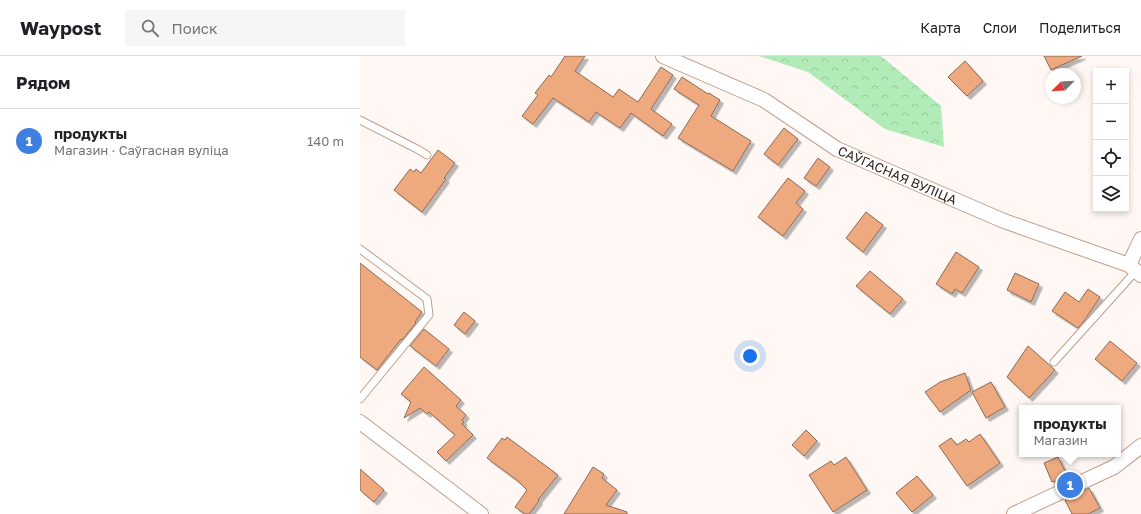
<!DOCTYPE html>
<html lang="ru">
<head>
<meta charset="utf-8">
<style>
  body { margin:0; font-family:"Golos Text",sans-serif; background:#f6f6f6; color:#202124 }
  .controls { position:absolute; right:12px; top:12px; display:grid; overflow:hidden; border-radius:0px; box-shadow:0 2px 6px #0003 }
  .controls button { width:36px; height:36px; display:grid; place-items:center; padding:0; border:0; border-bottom:1px solid #e0e0e0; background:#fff; color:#202124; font:20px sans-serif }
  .compass { position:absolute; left:685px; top:12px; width:36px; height:36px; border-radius:50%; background:#fff; box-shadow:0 2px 6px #0003; rotate:246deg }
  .you { position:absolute; left:390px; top:300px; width:14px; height:14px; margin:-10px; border:3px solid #fff; border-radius:50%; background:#1a73e8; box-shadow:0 0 0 6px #1a73e833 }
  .badge { display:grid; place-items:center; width:26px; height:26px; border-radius:50%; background:#a656c6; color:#fff; font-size:13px; font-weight:700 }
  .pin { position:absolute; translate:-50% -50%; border:2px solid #fff; box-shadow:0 1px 4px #0006 }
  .popup { position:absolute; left:659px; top:349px; width:102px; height:52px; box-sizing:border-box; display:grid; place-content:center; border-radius:0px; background:#fff; filter:drop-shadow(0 1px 3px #0005); font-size:13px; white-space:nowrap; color:#757577 }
  .popup b { font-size:15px; color:#202124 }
  .popup::after { content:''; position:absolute; left:50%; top:100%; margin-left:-8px; border:8px solid transparent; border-top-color:#fff }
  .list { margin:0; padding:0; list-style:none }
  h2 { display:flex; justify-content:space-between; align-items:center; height:52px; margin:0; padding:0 16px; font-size:17px }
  h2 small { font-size:13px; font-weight:400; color:#757577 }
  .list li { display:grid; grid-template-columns:26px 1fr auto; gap:12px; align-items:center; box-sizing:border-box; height:64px; padding:0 16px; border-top:1px solid #e0e0e0 }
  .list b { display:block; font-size:15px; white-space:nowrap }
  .list p { margin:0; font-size:13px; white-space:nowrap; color:#757577 }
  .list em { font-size:13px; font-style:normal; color:#757577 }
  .icon { flex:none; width:22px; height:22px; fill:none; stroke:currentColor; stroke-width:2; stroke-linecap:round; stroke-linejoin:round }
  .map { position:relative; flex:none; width:781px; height:458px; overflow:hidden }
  header { display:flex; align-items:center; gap:24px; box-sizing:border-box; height:56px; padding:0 20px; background:#fff; border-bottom:1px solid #e0e0e0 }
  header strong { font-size:19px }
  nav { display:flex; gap:22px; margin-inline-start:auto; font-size:14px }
  .search { width:280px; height:36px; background:#f6f6f6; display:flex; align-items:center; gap:10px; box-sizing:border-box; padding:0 14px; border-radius:0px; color:#757577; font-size:15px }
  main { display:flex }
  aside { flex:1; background:#fff }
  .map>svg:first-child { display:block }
  .forest { fill:url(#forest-crowns) }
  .building { fill:#eea97f; stroke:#8b6b59; filter:url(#shadow) }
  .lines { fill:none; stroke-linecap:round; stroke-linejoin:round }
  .lane-casing { stroke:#c09e8a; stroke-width:9 }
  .street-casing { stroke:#c09e8a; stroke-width:16 }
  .lane { stroke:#fff; stroke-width:7 }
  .street { stroke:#fff; stroke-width:14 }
  .labels { text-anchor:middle; stroke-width:3; stroke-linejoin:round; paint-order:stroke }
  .street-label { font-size:13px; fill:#2c1f18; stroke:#fff }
</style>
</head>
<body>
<header>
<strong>Waypost</strong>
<div class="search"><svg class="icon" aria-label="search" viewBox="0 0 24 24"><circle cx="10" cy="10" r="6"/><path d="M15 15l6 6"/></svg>Поиск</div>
<nav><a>Карта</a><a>Слои</a><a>Поделиться</a></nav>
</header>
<main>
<aside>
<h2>Рядом<small></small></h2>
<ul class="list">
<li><span class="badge" style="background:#3f7fe0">1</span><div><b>продукты</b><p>Магазин · Саўгасная вуліца</p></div><em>140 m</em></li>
</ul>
</aside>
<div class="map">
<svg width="781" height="458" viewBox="0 0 781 458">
  <defs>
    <pattern id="forest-crowns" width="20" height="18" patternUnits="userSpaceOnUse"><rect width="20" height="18" fill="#b0ebb8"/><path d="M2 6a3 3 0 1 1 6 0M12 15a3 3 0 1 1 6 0" fill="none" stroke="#98c99d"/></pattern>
    <filter id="shadow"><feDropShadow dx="3.5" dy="3.5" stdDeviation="0" flood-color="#0004"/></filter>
  </defs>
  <rect width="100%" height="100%" fill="#fef7f3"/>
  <path class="forest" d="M399 0H521L581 50 584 91 525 73 448 16Z"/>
  <g class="building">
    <path d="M205 0H225L215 15 253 41 259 33 278 46 301 11 313 19 291 53 312 68 303 80 271 57 260 72 236 56 229 66 193 42 173 68 162 60 178 39 175 37 189 19 191 21Z"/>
    <path d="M684 0H722L691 14Z"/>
    <path d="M605 5 623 25 607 40 588 21Z"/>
    <path d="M322 21 348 38 349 37 360 44 351 60 391 85 373 115 318 82 339 49 314 33Z"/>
    <path d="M424 72 438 83 418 109 404 98Z"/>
    <path d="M78 94 95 107 84 122 86 123 62 156 34 134 50 113 54 116 56 113 61 117Z"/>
    <path d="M458 102 470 111 456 130 444 122Z"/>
    <path d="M428 122 445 135 436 147 443 153 423 180 398 161Z"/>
    <path d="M506 156 523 169 503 196 486 182Z"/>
    <path d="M596 196 619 211 602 237 595 233 592 238 576 228Z"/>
    <path d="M0 207 62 256 55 266 56 267 42 284 41 283 17 314 0 301Z"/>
    <path d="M510 215 543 243 530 258 496 230Z"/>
    <path d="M655 217 679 228 671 246 647 234Z"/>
    <path d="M728 233 740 241 724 265 718 272 692 255 705 236 719 246Z"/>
    <path d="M104 256 115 265 105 278 94 269Z"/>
    <path d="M64 273 89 293 76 310 50 290Z"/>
    <path d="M750 285 777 307 762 325 735 303Z"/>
    <path d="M668 290 695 314 669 342 647 321Z"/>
    <path d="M64 311 101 344 96 350 106 359 102 364 104 366 102 368 113 379 86 405 77 396 95 379 69 356 67 358 60 352 44 362 51 346 41 338Z"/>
    <path d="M605 317 611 334 580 356 565 336 580 326Z"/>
    <path d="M631 326 645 351 626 362 612 336Z"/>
    <path d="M446 374 457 385 444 400 432 389Z"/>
    <path d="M620 378 640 407 607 430 579 390 591 382 597 389 606 383 609 386Z"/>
    <path d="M147 381 198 419 178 444 179 445 169 458H165L155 451 167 434 158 425 127 402 142 382 145 384Z"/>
    <path d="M486 401 507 434 473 456 449 419 471 405 474 409Z"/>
    <path d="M698 401 709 423 697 428 695 425 692 426 684 407Z"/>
    <path d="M233 411 244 418 242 422 257 434 246 449 267 456V458H204Z"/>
    <path d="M0 413 24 434 14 446 0 434Z"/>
    <path d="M557 420 573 439 552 456 536 437Z"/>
    <path d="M729 432 740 452 728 458H712L705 444Z"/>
  </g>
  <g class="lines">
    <g class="lane-casing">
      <g id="lane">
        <path d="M0 64 57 93 67 99"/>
        <path d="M0 193 67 243 69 259 0 343"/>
        <path d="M694 306 776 215"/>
      </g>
    </g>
    <g class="street-casing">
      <g id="street">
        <path id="s1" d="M303 0 404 44 477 93 644 165 769 209 781 219"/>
        <path d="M769 209 781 183"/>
        <path d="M0 366 121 458"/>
        <path d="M654 458 754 411 781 390"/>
      </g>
    </g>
    <use href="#lane" class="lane"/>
    <use href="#street" class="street"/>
  </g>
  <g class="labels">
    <g class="street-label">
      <text dy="5" stroke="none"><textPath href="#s1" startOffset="264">САЎГАСНАЯ ВУЛІЦА</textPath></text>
    </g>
  </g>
</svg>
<div class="controls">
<button>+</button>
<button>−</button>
<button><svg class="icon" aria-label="locate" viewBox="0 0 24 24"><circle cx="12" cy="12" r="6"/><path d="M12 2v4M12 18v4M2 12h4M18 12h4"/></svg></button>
<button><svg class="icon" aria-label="layers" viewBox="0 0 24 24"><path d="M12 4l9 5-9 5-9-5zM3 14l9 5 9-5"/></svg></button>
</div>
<svg class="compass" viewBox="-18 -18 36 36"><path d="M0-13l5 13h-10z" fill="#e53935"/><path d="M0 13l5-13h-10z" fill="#757577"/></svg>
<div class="you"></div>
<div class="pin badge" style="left:710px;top:429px;background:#3f7fe0">1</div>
<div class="popup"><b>продукты</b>Магазин</div>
</div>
</main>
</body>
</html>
